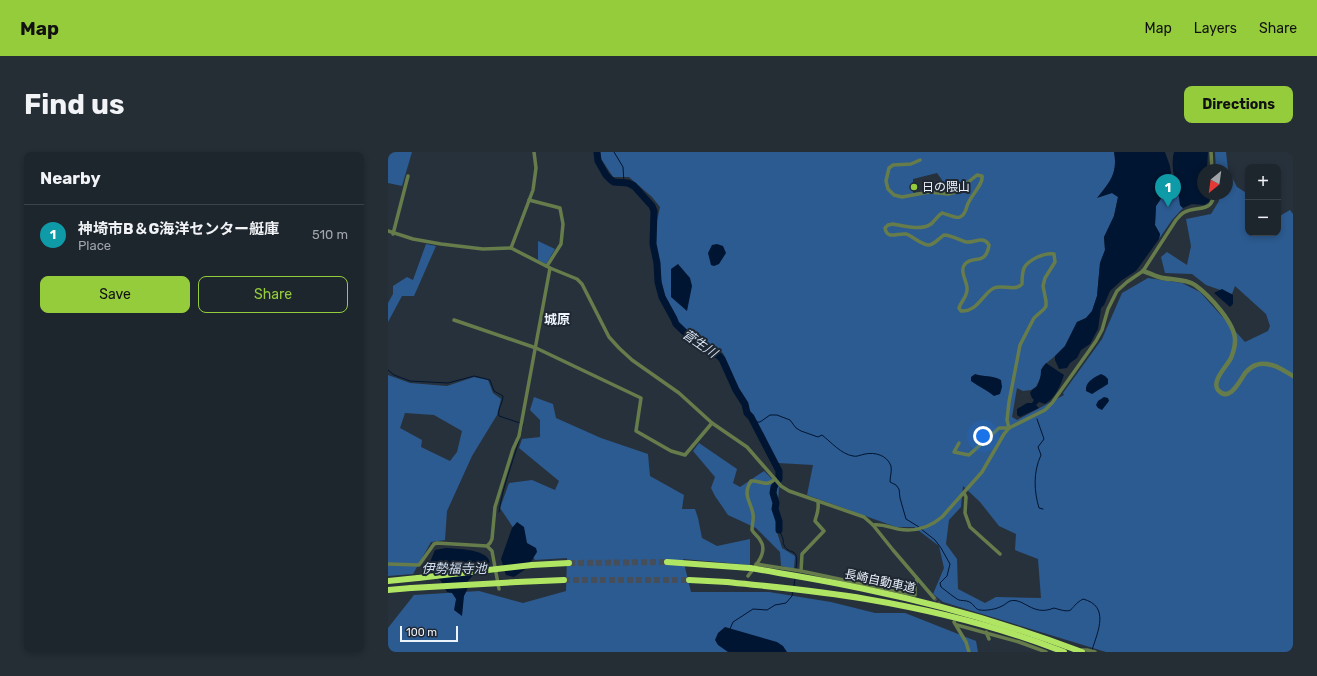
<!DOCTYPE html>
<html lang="en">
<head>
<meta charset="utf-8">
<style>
  body { margin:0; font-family:Rubik,"Noto Sans JP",sans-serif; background:#252d35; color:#f1f3f6 }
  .controls { position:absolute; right:12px; top:12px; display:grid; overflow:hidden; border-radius:8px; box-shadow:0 2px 6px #0003 }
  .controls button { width:36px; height:36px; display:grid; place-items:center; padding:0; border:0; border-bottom:1px solid #3b4249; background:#1d252d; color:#f1f3f6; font:20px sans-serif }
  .compass { position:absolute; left:809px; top:12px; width:36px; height:36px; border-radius:50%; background:#1d252d; box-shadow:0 2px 6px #0003; rotate:209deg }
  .scale { position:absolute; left:12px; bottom:10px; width:58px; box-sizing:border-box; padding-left:4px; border:2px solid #edf3fb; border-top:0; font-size:11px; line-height:14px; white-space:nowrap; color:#edf3fb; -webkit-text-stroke:3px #1e2732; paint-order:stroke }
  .you { position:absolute; left:595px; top:284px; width:14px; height:14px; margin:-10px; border:3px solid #fff; border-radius:50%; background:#1a73e8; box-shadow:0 0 0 6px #1a73e833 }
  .badge { display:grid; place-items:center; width:26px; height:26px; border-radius:50%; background:#95cc3b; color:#fff; font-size:13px; font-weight:700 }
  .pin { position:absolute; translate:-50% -33px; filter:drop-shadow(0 1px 2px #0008) }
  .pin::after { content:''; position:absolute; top:21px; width:14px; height:12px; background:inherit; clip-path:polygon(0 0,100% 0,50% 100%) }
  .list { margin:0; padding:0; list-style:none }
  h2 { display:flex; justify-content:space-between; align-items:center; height:52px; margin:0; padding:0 16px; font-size:17px }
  h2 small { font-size:13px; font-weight:400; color:#a0a5aa }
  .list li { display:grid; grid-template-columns:26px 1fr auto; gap:12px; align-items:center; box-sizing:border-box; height:60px; padding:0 16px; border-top:1px solid #3b4249 }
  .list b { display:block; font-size:15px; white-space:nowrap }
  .list p { margin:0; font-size:13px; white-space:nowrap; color:#a0a5aa }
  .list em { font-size:13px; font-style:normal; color:#a0a5aa }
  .actions { display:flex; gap:8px; padding:12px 16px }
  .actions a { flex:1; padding:9px 0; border:1px solid #95cc3b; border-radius:8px; text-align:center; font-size:14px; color:#95cc3b }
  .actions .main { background:#95cc3b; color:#111 }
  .map { position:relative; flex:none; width:905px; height:500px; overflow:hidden; border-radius:8px }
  header { display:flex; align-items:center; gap:24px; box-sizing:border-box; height:56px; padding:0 20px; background:#95cc3b; color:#111 }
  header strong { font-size:19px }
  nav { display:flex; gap:22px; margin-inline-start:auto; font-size:14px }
  .intro { display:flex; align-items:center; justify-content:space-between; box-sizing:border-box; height:96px; padding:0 24px }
  h1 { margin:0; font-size:28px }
  .button { padding:10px 18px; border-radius:8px; background:#95cc3b; color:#111; font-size:14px; font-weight:700 }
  main { display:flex; gap:24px; padding:0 24px }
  aside { flex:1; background:#1d252d; border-radius:8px; box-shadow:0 2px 6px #0003 }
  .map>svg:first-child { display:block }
  .green { fill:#2c5b91; fill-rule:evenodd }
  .water { fill:#001531 }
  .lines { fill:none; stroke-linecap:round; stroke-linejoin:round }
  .stream { stroke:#001531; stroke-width:1 }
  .river { stroke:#001531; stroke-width:7 }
  .minor-tunnel { stroke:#454e59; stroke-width:3.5; stroke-dasharray:3.5 2; stroke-linecap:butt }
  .motorway-tunnel { stroke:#454e59; stroke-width:6; stroke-dasharray:6 3; stroke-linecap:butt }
  .minor { stroke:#667c4b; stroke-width:3.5 }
  .tertiary { stroke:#667c4b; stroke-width:4.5 }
  .motorway { stroke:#b0e564; stroke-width:6 }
  .motorway-bridge { stroke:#b0e564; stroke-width:6 }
  .poi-dot { fill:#95cc3b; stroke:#1e2732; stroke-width:1.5 }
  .labels { text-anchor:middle; stroke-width:4; stroke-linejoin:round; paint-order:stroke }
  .poi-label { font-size:12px; fill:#edf3fb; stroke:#1e2732; text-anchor:start }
  .street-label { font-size:12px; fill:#edf3fb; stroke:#1e2732 }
  .neighbourhood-label { font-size:13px; font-weight:bold; fill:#edf3fb; stroke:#1e2732 }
  .water-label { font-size:13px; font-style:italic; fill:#d1dff0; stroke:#1e2732 }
</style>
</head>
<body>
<header>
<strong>Map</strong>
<nav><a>Map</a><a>Layers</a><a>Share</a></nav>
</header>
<div class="intro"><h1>Find us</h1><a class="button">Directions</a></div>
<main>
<aside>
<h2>Nearby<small></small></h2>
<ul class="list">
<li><span class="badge" style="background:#0f9aa8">1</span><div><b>神埼市B＆G海洋センター艇庫</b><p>Place</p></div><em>510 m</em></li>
</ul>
<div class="actions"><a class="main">Save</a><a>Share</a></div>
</aside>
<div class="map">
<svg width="905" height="500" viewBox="0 0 905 500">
  <rect width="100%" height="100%" fill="#27313c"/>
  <g class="green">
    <path d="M0 0H24L14 34 0 31Z"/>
    <path d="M212 0H726C730 22 722 29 710 45L724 41 730 45 726 64 716 85 717 98 712 111 709 144 704 159 698 166 689 170 677 194 667 204 655 214 653 218V224L648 235 643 238 635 239 629 236 624 265 629 268 676 243 675 241 714 187 734 141 760 126 794 131 812 140 857 190 880 179 882 174 878 162 847 134 844 142 818 133 804 122 777 121 773 105 779 100 799 113 803 94 798 67 823 62 831 49 830 42H839V18H828L827 0H838L840 17 849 35 860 42V81H890V65L902 58 905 62V500H718L555 450 545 442 556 416 551 394 526 375H508L419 343 425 313 390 311 352 240 335 201 309 187 293 175 276 145 266 82 272 55 264 45 241 25H225L212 5ZM549 21 554 28 549 38 525 41V27ZM575 334 592 350 611 374 628 382 627 398 650 407 653 446 608 445 597 451 570 437 569 407 558 392 561 368 573 355Z"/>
    <path d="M783 21C789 29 791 43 792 53L795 56 784 68 771 87 772 82 767 73 768 54 780 36Z"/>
    <path d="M150 89 167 97 158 112 150 108Z"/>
    <path d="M38 92 48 94 26 144H14L0 170V151L5 142V134L19 125 25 128Z"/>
    <path d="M0 223 22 231 59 234 86 225 100 228 105 241 113 247 109 263 84 304 59 359 57 388 43 390 25 422 0 424ZM17 261 46 263 74 279 69 300 62 309 33 295 34 288 12 276Z"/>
    <path d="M146 245 165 252 168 266 213 286 260 302 262 324 296 343 294 357H307L310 366 314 386 329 394 362 387V413L295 407 303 440H381L443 450 487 461H517L588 489 590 500H0V476L26 443 91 439 135 451 178 439 179 406 147 408 112 356 121 331 144 328 167 338 171 329 131 296 134 287 152 285V268L142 258Z"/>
    <path d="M311 291 349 317 345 331 352 335 376 319 391 334 388 377 394 396 407 404 406 417 393 414 392 400 368 376 340 363 327 344 323 336 327 325 305 299Z"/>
  </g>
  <g class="water">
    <path d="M726 0H777L782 14 783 21 780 36 768 54 767 73 772 82 771 87 748 119 734 128 722 139 716 153 713 156 710 177 702 192 693 198 689 206 682 211 679 216 671 217 667 208V204L677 194 689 170 698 166 704 159 709 144 712 111 717 98 716 85 726 64 730 45 724 41 709 46C722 30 730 21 726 0Z"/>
    <path d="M786 0H820L819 16V18H815V42H823L821 50 816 53 804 52 795 56 792 53C791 34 781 20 786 0Z"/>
    <path d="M329 92 335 94 338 101 331 112 326 114 323 113 320 101 324 93Z"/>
    <path d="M290 112 302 126 304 134 299 159 283 145V117Z"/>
    <path d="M834 137 845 143V152L842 155 826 141Z"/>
    <path d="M658 211 676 223C672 235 667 246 657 252L651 250 648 253 651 256 632 265 629 263V257L639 251H644L646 248 644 246 642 241C644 237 646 237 649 234 652 229 653 223 653 218Z"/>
    <path d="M587 222C596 225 605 223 613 228L614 235 612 242 606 244C599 238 591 235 583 229V225Z"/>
    <path d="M713 222 717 224 720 227V232L704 242 698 239C697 230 705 226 713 222Z"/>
    <path d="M716 245 720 246 721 249 714 258 710 256 708 253 710 249Z"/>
    <path d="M129 370 136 375 139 391 148 396 149 400 139 416 126 425 118 423 113 407 124 376Z"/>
    <path d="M58 396C69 397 96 397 101 408 102 410 101 413 101 415L86 422 80 429 79 438 76 444 74 464 66 458 68 447 64 441 59 440 53 429 43 421 42 410 47 398Z"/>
    <path d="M337 475 389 490 395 494 399 500H340L330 493 327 488 330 481Z"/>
  </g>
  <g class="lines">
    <g class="stream">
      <path d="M226 0 235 15 236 30"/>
      <path d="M0 218 6 223 22 229 60 231 86 224 102 228 106 239 115 244C115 251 109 258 111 264L135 272C129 302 115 330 111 360"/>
      <path d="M649 267 656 287 650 295 653 303C645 320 646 339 651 356L655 357"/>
      <path d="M366 270H372L382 263H389L402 268 408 276 413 279 430 285 434 283C443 290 453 302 465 304 469 305 472 303 477 302 487 300 499 303 503 314 504 319 502 325 502 330L508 333 511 337 512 346 518 367 531 375"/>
      <path d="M533 377 547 388 553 396 562 412 559 424 552 431 553 435C557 438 568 447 571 448 575 449 579 448 583 451 586 453 588 458 592 458 598 459 609 457 614 454 617 453 619 450 622 449 636 445 644 465 666 456 689 463 679 456 695 447 722 454 710 479 704 498"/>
      <path d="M391 378C392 380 394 384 395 387 396 390 394 390 396 393 400 404 412 393 408 416"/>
      <path d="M406 434 407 425"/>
      <path d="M342 477 345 470 365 457 379 458 387 453 398 451 404 444 405 439"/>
    </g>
    <path class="river" d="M209 0 210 9 218 23 223 28 226 30 240 31 246 34 264 54 266 59 265 92 269 111 270 130 274 145 286 167 288 172 309 192 331 204 334 207 348 238 357 252 359 261 363 265 391 319V327L386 335 385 341 388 351 387 357 391 369V378"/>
    <path class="minor-tunnel" d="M546 446 553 454"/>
    <g class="motorway-tunnel">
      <path d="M181 411 279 410"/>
      <path d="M176 428H301"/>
    </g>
    <g class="minor">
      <path d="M823 0 824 18"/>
      <path d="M532 8 523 12 505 13 501 16 498 29 500 37 506 43 514 45 541 40 560 42 568 40 589 23 594 24C596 32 582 44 579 54 578 58 577 63 572 65 568 67 559 62 554 61 548 65 547 69 543 72 533 79 516 74 505 72L500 73 497 76C499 88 509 81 518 82 525 84 533 93 541 93 547 92 551 86 556 83 564 83 570 88 578 90 587 91 595 83 601 93 598 114 585 103 577 112 571 119 579 129 579 136 580 144 573 149 571 156L573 159C590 160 595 141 606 136 615 132 627 140 634 132 634 127 634 121 636 116 640 108 657 100 666 102L667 110 657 126 655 134 658 149V154L656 157 646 166 632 193 621 250 619 268 621 276"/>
      <path d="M141 48 172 56 175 72 173 92 159 114"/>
      <path d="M0 79 25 87 53 92 95 97 123 96 162 116 189 127 194 132 221 185 231 196 244 208 291 241 324 271 359 295 393 334 401 339 476 365 485 373 505 398 546 446"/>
      <path d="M5 82 20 24"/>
      <path d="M123 96 145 38 148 16 146 0"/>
      <path d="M66 168 148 196 253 246 248 279 283 299 297 303 324 271"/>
      <path d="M571 291 566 300 581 303 611 276H621"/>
      <path d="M576 341 578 345 577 361 582 375 612 402"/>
      <path d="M430 349C431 360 429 360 427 369L436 379 414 402 413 419 527 443V435L529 427"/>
      <path d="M485 373C494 372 501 375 510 377 526 380 541 376 554 365L594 320 616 282 621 276 657 258 664 251 708 189 714 178 720 157 729 139 739 130 755 119 788 68C790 66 792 63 795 61 808 53 824 62 826 42"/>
      <path d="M99 394 102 391 104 387 107 355 125 297 131 284 162 116"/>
      <path d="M0 412 31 413 46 392 49 391 99 394 104 399 111 437"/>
      <path d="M368 412 413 419"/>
      <path d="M360 424C367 414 381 400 372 388 370 384 366 382 364 378 364 372 366 368 365 362 363 350 354 343 363 329 373 328 378 336 387 327"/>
      <path d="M566 470 578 490 581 500"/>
      <path d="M569 473 631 490 658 500"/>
      <path d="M598 480 601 487"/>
      <path d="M693 499 694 498H699L707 500"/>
    </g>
    <path class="tertiary" d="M755 119C762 121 768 125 775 126 786 128 798 127 807 133 821 143 848 172 847 189 847 194 845 201 843 206 839 214 823 229 830 238 842 252 853 226 858 220 861 217 865 214 868 213 881 208 895 218 905 224"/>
    <g class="motorway">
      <path d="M279 410 362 416"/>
      <path d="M144 413 181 411"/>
      <path d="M301 428 339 430"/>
      <path d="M0 429 30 426"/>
      <path d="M129 430 176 428"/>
      <path d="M0 438 23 436"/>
    </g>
    <g class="motorway-bridge">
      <path d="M362 416C402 423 442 429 481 438 554 453 625 474 694 500"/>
      <path d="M30 426 144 413"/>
      <path d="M339 430C386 435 432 439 478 447 543 458 615 476 676 500"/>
      <path d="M23 436 129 430"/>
    </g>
  </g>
  <circle class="poi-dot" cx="526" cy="35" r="4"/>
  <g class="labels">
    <g class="poi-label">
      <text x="534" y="39">日の隈山</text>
    </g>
    <g class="street-label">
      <text transform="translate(492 429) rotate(12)" y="4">長崎自動車道</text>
    </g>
    <g class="neighbourhood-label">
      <text x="169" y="172">城原</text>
    </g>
    <g class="water-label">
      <text transform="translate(312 191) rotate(35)" y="5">菅生川</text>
      <text x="66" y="421">伊勢福寺池</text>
    </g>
  </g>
</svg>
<div class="controls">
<button>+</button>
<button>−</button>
</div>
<svg class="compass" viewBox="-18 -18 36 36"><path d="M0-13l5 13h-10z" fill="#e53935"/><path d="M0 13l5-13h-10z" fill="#a0a5aa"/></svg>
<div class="scale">100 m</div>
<div class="you"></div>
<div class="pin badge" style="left:780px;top:55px;background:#0f9aa8">1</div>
</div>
</main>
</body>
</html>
